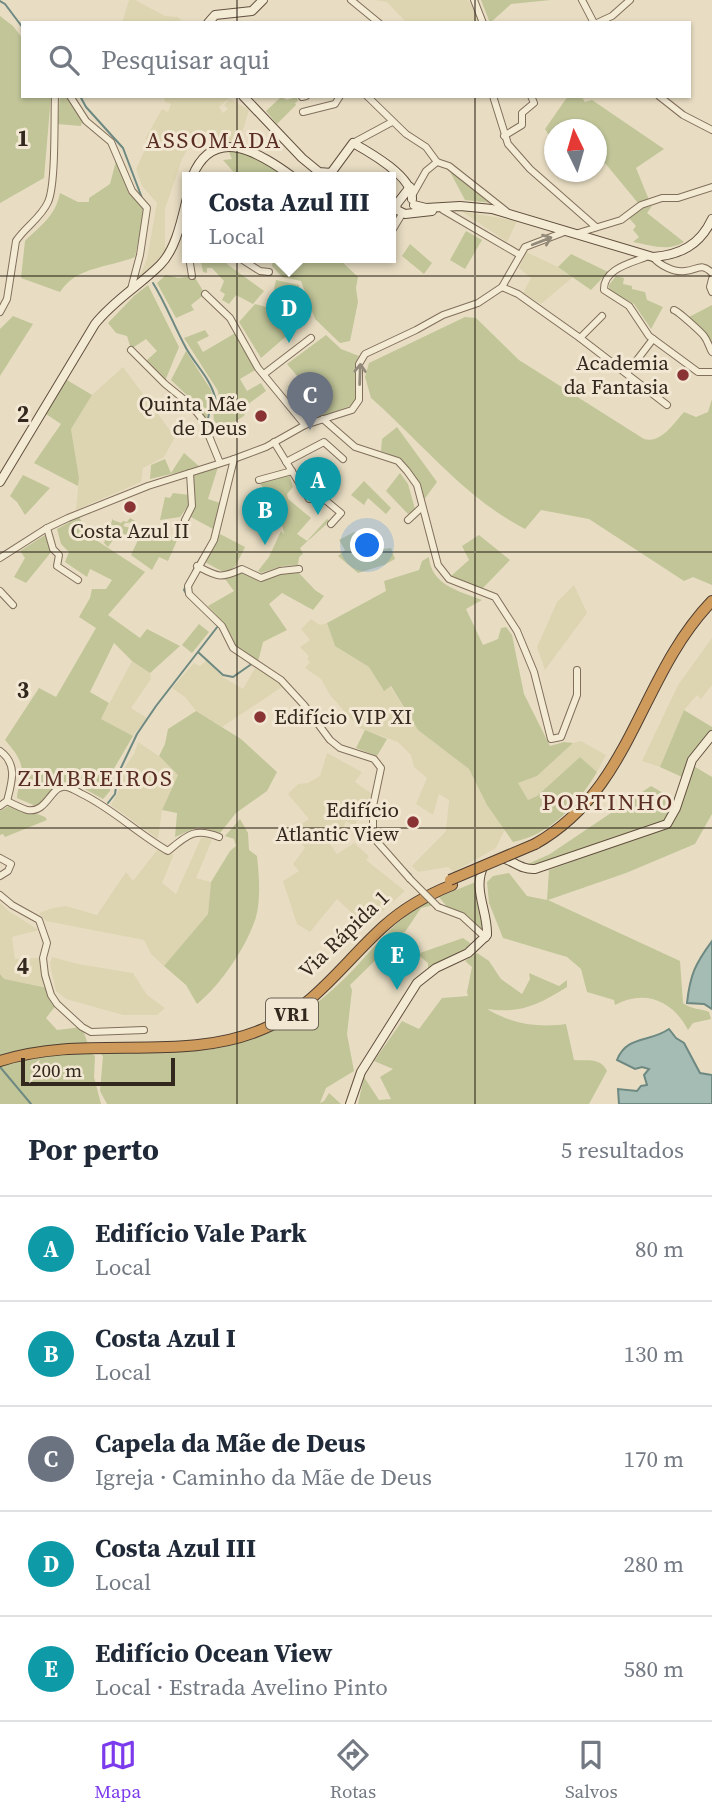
<!DOCTYPE html>
<html lang="pt">
<head>
<meta charset="utf-8">
<style>
  body { margin:0; font-family:"Source Serif 4",serif; background:#f2f2f3; color:#1f2937 }
  .compass { position:absolute; left:544px; top:119px; width:63px; height:63px; border-radius:50%; background:#fff; box-shadow:0 2px 5px #0004; rotate:355deg }
  .scale { position:absolute; left:21px; bottom:18px; width:154px; box-sizing:border-box; padding-left:7px; border:4px solid #32281e; border-top:0; font-size:19px; line-height:24px; white-space:nowrap; color:#32281e; -webkit-text-stroke:5px #f1e7d2; paint-order:stroke }
  .you { position:absolute; left:368px; top:546px; width:24px; height:24px; margin:-18px; border:5px solid #fff; border-radius:50%; background:#1a73e8; box-shadow:0 0 0 10px #1a73e833 }
  .badge { display:grid; place-items:center; width:46px; height:46px; border-radius:50%; background:#7c3aed; color:#fff; font-size:23px; font-weight:700 }
  .pin { position:absolute; translate:-50% -58px; filter:drop-shadow(0 2px 4px #0008) }
  .pin::after { content:''; position:absolute; top:37px; width:24px; height:21px; background:inherit; clip-path:polygon(0 0,100% 0,50% 100%) }
  .popup { position:absolute; left:182px; top:172px; width:214px; height:91px; box-sizing:border-box; display:grid; place-content:center; border-radius:0px; background:#fff; filter:drop-shadow(0 2px 5px #0005); font-size:23px; white-space:nowrap; color:#747a83 }
  .popup b { font-size:26px; color:#1f2937 }
  .popup::after { content:''; position:absolute; left:50%; top:100%; margin-left:-14px; border:14px solid transparent; border-top-color:#fff }
  .list { margin:0; padding:0; list-style:none }
  h2 { display:flex; justify-content:space-between; align-items:center; height:91px; margin:0; padding:0 28px; font-size:30px }
  h2 small { font-size:23px; font-weight:400; color:#747a83 }
  .list li { display:grid; grid-template-columns:46px 1fr auto; gap:21px; align-items:center; box-sizing:border-box; height:105px; padding:0 28px; border-top:2px solid #e0e1e3 }
  .list b { display:block; font-size:26px; white-space:nowrap }
  .list p { margin:0; font-size:23px; white-space:nowrap; color:#747a83 }
  .list em { font-size:23px; font-style:normal; color:#747a83 }
  .icon { flex:none; width:38px; height:38px; fill:none; stroke:currentColor; stroke-width:2; stroke-linecap:round; stroke-linejoin:round }
  .map { position:relative; flex:none; width:712px; height:1104px; overflow:hidden }
  .search { position:absolute; background:#fff; box-shadow:0 2px 5px #0004; left:21px; right:21px; top:21px; height:77px; display:flex; align-items:center; gap:18px; box-sizing:border-box; padding:0 24px; border-radius:0px; color:#747a83; font-size:26px }
  .sheet { height:616px; background:#fff }
  nav { display:flex; justify-content:space-around; align-items:center; box-sizing:border-box; height:98px; border-top:2px solid #e0e1e3; background:#fff; font-size:19px; color:#747a83 }
  nav a { display:grid; justify-items:center; gap:4px }
  nav .on { color:#7c3aed }
  .map>svg:first-child { display:block }
  .farmland { fill:#ddd5b1 }
  .green { fill:#c1c598 }
  .water { fill:#a5bcb5; stroke:#6d8981; stroke-width:2 }
  .lines { fill:none; stroke-linecap:round; stroke-linejoin:round }
  .stream { stroke:#6d8981; stroke-width:2 }
  .street-casing { stroke:#816f5c; stroke-width:8 }
  .secondary-casing { stroke:#62503f; stroke-width:10 }
  .highway-casing { stroke:#4f3e30; stroke-width:12 }
  .street { stroke:#f4ebd5; stroke-width:6 }
  .secondary { stroke:#f4ebd5; stroke-width:8 }
  .highway { stroke:#cf9b5d; stroke-width:10 }
  .street-bridge-casing { stroke:#816f5c; stroke-width:8; stroke-linecap:butt }
  .highway-bridge-casing { stroke:#4f3e30; stroke-width:12; stroke-linecap:butt }
  .street-bridge { stroke:#f4ebd5; stroke-width:6 }
  .highway-bridge { stroke:#cf9b5d; stroke-width:10 }
  .oneway { stroke:#938a7a }
  .grid { fill:none; stroke:#32281e; stroke-width:2; stroke-opacity:0.55 }
  .poi-dot { fill:#893335; stroke:#f1e7d2; stroke-width:2.5 }
  .labels { text-anchor:middle; stroke-width:6; stroke-linejoin:round; paint-order:stroke }
  .shield { fill:#f1e7d2; stroke:#6b6154; stroke-width:2 }
  .shield-label { font-size:19px; font-weight:bold; fill:#32281e }
  .poi-label { font-size:21px; fill:#32281e; stroke:#f1e7d2; text-anchor:end }
  .street-label { font-size:21px; fill:#32281e; stroke:#f1e7d2 }
  .neighbourhood-label { font-size:23px; letter-spacing:2px; fill:#5a2d23; stroke:#f1e7d2 }
  .grid-label { font-size:23px; text-anchor:middle; font-weight:bold; fill:#32281e; stroke:#f1e7d2; stroke-width:6; stroke-linejoin:round; paint-order:stroke }
</style>
</head>
<body>
<div class="map">
<svg width="712" height="1104" viewBox="0 0 712 1104">
  <rect width="100%" height="100%" fill="#e8ddc3"/>
  <g class="farmland">
    <path d="M129 0H135L165 16 178 17 183 23H122Z"/>
    <path d="M375 0H468L481 23H407L387 2Z"/>
    <path d="M164 96H227L229 98 219 107 223 113 228 109 224 105 230 99 249 110 242 133 236 136 237 139 213 146 210 145 206 133 194 138 182 159 165 209V252L139 279 147 259 157 203 142 186 136 169 149 141 145 139 162 109 168 112 171 104 165 102Z"/>
    <path d="M461 211 517 221 507 242Z"/>
    <path d="M526 252 558 267 573 277 541 304 523 293 531 278 519 268Z"/>
    <path d="M123 367 175 437 164 457 143 468 141 482 76 510 79 478 71 429 92 395Z"/>
    <path d="M574 585 587 613 545 670 537 647 557 602Z"/>
    <path d="M311 619 320 625 327 623 335 646 369 667 383 690 390 686 418 730 469 769 487 805 505 829 496 848 454 872 448 867 418 872 412 866 446 831 449 800 439 794 433 815 416 804 427 778 414 767 411 755 398 742 359 728 330 695 321 679 305 668 310 662 307 659 309 656 300 647 310 640 301 629Z"/>
    <path d="M712 638V685L701 699 697 695 684 710 660 767 642 761 678 685Z"/>
    <path d="M132 661 150 673 151 679 131 708 147 718 133 736 101 719Z"/>
    <path d="M206 661 223 677 243 689 255 668 277 680 282 687 222 727 196 711 185 697 172 688 194 663 200 666Z"/>
    <path d="M581 741 606 755 597 772 580 757 537 796 528 800 517 783 537 776 573 743Z"/>
    <path d="M138 742 159 756 178 775 162 810 158 839 111 805 118 792 125 767 134 754Z"/>
    <path d="M327 753 362 772 355 782 372 794 354 826 346 821 343 829 328 841 337 854 354 843 369 856 366 860 405 891 366 926 337 899 310 932 297 924 283 881 299 871 293 864 305 848 292 830 309 819 288 794 298 784 308 783 320 776Z"/>
    <path d="M206 837 212 840 196 878 211 882 208 914 164 966 151 954 144 940 46 921 39 913 53 908 66 906 97 915 126 872 133 881 158 849 168 855 174 854 162 883 176 894 201 838Z"/>
    <path d="M0 903 10 912 39 930 12 937 15 959 41 958V972L45 987 3 979 0 974Z"/>
    <path d="M52 957 78 964 133 973 147 995 165 1008 157 1015H123L66 999 56 991 50 964Z"/>
  </g>
  <g class="green">
    <path d="M481 0H551L511 4 490 23Z"/>
    <path d="M0 16 13 26 23 39V96H51L44 178 0 203Z"/>
    <path d="M60 96 69 98 82 122 81 126 57 124Z"/>
    <path d="M293 96H296L298 101 295 103 296 105 277 124 266 111 281 97 287 100 293 98Z"/>
    <path d="M568 96H581L585 102 592 100 664 149 636 168 649 200 638 203 605 163 597 169 596 130H554V143L545 129Z"/>
    <path d="M238 150 259 159 283 174 282 177H238L223 160 232 159 229 152Z"/>
    <path d="M116 161 129 191 145 207 135 257C108 268 77 266 60 292L21 278 25 241C41 225 55 217 60 193L78 202H89V198L110 184Z"/>
    <path d="M449 170 492 203 465 200Z"/>
    <path d="M652 206 647 213 684 242C668 252 650 245 633 242L639 237 633 230 636 226 629 218 643 208Z"/>
    <path d="M466 231 482 240 465 269 450 260Z"/>
    <path d="M410 244 432 263 424 274 402 256Z"/>
    <path d="M571 254 608 272 591 290 558 267Z"/>
    <path d="M200 257 225 258 227 264 264 291 253 304 236 295 229 304 222 300 225 294 220 291 224 281 212 268H207V273L203 272Z"/>
    <path d="M273 257H337L358 277 356 288 358 302 350 341 340 343 315 319 301 281 282 277 272 266Z"/>
    <path d="M166 275 178 278 194 276 205 294 191 305 194 310 176 318 157 283Z"/>
    <path d="M616 276 624 278 623 284 632 286V289L645 292 647 300 663 307 651 329 634 304 609 290V285Z"/>
    <path d="M276 280 299 285 305 320 261 358 239 322 255 304 270 308Z"/>
    <path d="M148 285 179 347 165 381 146 361 157 351 146 339 131 349 127 336 116 333 108 323 134 296Z"/>
    <path d="M712 305V349L707 334 689 317Z"/>
    <path d="M13 316 33 324 0 376V329Z"/>
    <path d="M465 317 476 318 519 360 644 439C661 444 674 423 684 412L696 417 708 412 712 399V585L693 577 684 581 589 519 541 510 525 529C465 498 421 442 371 398L365 377 369 363Z"/>
    <path d="M205 330 209 336 197 342 203 352 237 332 257 369 240 379 247 391 261 383 266 391 247 405 244 416 215 434 213 410 219 400 218 391 184 338Z"/>
    <path d="M326 335 341 349 359 356 355 364 357 398 350 406 318 418 304 384 287 364Z"/>
    <path d="M186 351 211 390 213 400 209 405 206 421 194 402 171 380Z"/>
    <path d="M67 380 92 395 71 429 79 478 78 486 34 463 61 424 46 414Z"/>
    <path d="M397 427 437 482 423 501C411 474 411 462 381 451L382 439Z"/>
    <path d="M184 453 200 467 150 479 151 465 165 459 171 473Z"/>
    <path d="M218 467 208 499 220 503 213 529 189 516 195 506 193 475Z"/>
    <path d="M400 473 408 484 415 509 408 514 386 491Z"/>
    <path d="M289 474 293 487 287 494 288 499 311 518 297 534 307 541 327 519 330 521 300 548 303 554 299 557 298 565 283 566 261 573 258 571 269 557 281 531 284 534 277 501 259 483Z"/>
    <path d="M23 475 50 488 25 515 17 502 10 496Z"/>
    <path d="M364 481 391 508 386 514 368 498 364 505 351 495Z"/>
    <path d="M173 493 189 495 188 506 180 517 160 520 165 497 170 498Z"/>
    <path d="M79 517 83 524 79 529 145 572 108 615 140 638 147 629 180 646 150 673 132 661 114 643 90 692 109 703 101 719 133 736 112 772 110 791 103 799 68 780 48 803 38 807 17 798C17 792 19 787 21 781 25 763 16 753 5 740L39 688 56 697 96 628 79 617 90 598 92 589H106L112 580 90 569 87 577 65 562 69 552 61 544 57 529Z"/>
    <path d="M113 518V520L121 523 123 521 127 522 130 518 137 522 125 523 123 526 134 529 136 525 178 538 168 561 159 557 152 570 131 555 138 540 119 532 108 547 104 543Z"/>
    <path d="M354 532 378 536 383 549 391 548 395 559 384 565 358 573 338 556 345 550 339 540Z"/>
    <path d="M220 534 245 547 235 567 225 573 205 562Z"/>
    <path d="M45 535 52 551 26 583 14 577 25 558 20 551Z"/>
    <path d="M479 535 510 560 481 590 451 576 469 560 462 546Z"/>
    <path d="M429 557C431 585 459 591 482 600L466 609 483 645 498 639 501 628 506 627 512 635 524 694 550 746 564 742 573 743 537 776 518 783 528 800 537 796 580 757 597 772C577 805 552 834 513 842L487 805 469 769 418 730 391 686 384 691 369 667 335 646 327 623 386 591 384 581 419 570 422 561Z"/>
    <path d="M242 572 260 581 281 573 298 572 315 590 324 596 313 610 282 593 269 604 287 630 263 642 258 662 236 645 225 624 208 606 234 591 225 579Z"/>
    <path d="M199 624 209 632 192 653 182 645Z"/>
    <path d="M684 710 712 727V731L690 757 682 777 660 767Z"/>
    <path d="M196 711 241 739 277 772 267 791 236 813 220 833 198 827 175 837 177 813 162 810 178 775 159 756 165 744 168 729Z"/>
    <path d="M365 730 387 739 377 756 356 748Z"/>
    <path d="M692 765 712 777V814L695 844 626 873 548 900 680 961 683 1003C692 1010 700 1008 709 1012L711 1019 693 1023 688 1030C673 1001 645 989 615 1005L614 1000 587 992 581 969 567 957 503 938 489 903 487 882 493 876 509 873 527 896 547 900 549 870 672 825 684 795Z"/>
    <path d="M651 786 675 800V806L663 822 536 866 528 864 550 854Z"/>
    <path d="M12 804 45 817 47 820 5 837 3 834 0 835V811Z"/>
    <path d="M240 819 248 833 249 850 257 856C259 875 261 898 256 917 247 946 221 985 197 1004L186 985 164 966 208 914 211 882 230 851 236 846 234 839 225 836Z"/>
    <path d="M478 881C476 901 485 914 484 932L467 915 449 909 439 897Z"/>
    <path d="M430 900 434 905 421 908 405 932 398 935 389 947 350 985 352 990 347 1034 354 1071 326 1088 320 1103 324 1101 329 1093 341 1104H107L100 1091 103 1056 95 1049C138 1050 182 1055 224 1047 270 1039 311 1011 344 979 375 949 390 922 430 900Z"/>
    <path d="M463 938 473 945 428 968V963L417 954Z"/>
    <path d="M477 953 489 961 501 979 522 994 530 979 529 973 559 986 567 980V987C538 1005 520 1014 487 1009 512 1024 538 1028 566 1024L574 1060C587 1061 601 1057 607 1071L589 1104H358L364 1077 379 1100 391 1099 380 1077 393 1069 374 1061 402 1021 419 1029 442 998 468 996 467 992 472 967 465 961Z"/>
    <path d="M0 974 4 979 48 988 57 1004 46 1018 57 1030 82 1027 91 1053 95 1056 94 1077 101 1104H0Z"/>
  </g>
  <g class="water">
    <path d="M712 941V1009L704 1004 687 1003C690 975 695 964 712 941Z"/>
    <path d="M669 1029 676 1038 684 1043 700 1073 712 1075V1104H619L618 1089 637 1091 641 1086 647 1085 644 1075 649 1069 642 1067 635 1069 617 1060C627 1035 649 1043 669 1029Z"/>
  </g>
  <g class="lines">
    <g class="stream">
      <path d="M0 1 5 4 23 28"/>
      <path d="M80 96 86 107 123 148 142 198"/>
      <path d="M153 283C166 304 174 326 186 348 196 366 212 380 216 401L210 408 207 424"/>
      <path d="M193 571 201 557"/>
      <path d="M186 585 184 590 189 598"/>
      <path d="M198 652 223 675 233 677 253 663"/>
      <path d="M108 803 115 794 118 774 137 734 156 706 218 626"/>
      <path d="M405 869 411 875"/>
      <path d="M0 1067 31 1104"/>
    </g>
    <g class="street-casing">
      <g id="street">
        <path d="M351 0 379 23"/>
        <path d="M474 0 483 23"/>
        <path d="M582 0 594 23"/>
        <path d="M597 23 612 16 630 0"/>
        <path d="M70 96 86 121 111 142 132 191 147 208 140 255 131 289"/>
        <path d="M367 96 406 134 426 147 437 162 426 171 413 194"/>
        <path d="M493 96 508 144 530 169 596 227"/>
        <path d="M659 96 683 115 712 130"/>
        <path d="M302 97 306 96"/>
        <path d="M303 112 335 104 340 96"/>
        <path d="M504 136 522 125V113L534 103 531 96"/>
        <path d="M353 143 392 122"/>
        <path d="M437 162 449 166 506 211"/>
        <path d="M443 210 520 255"/>
        <path d="M390 234 402 214"/>
        <path d="M575 234 621 220 641 205 662 198H678L712 187"/>
        <path d="M189 257 192 276"/>
        <path d="M238 257 260 271 269 272"/>
        <path d="M646 257C631 263 603 269 604 290L629 306 649 336 698 372H712"/>
        <path d="M653 257C659 265 675 273 685 271 698 270 701 262 712 273"/>
        <path d="M712 279 710 287 712 292"/>
        <path d="M502 287 518 294 580 338 667 405"/>
        <path d="M205 294 230 318 258 368 305 425"/>
        <path d="M674 310C678 311 702 333 704 336 708 341 709 347 712 352"/>
        <path d="M0 312 7 299 16 241C25 227 41 218 48 202 56 185 54 119 55 96"/>
        <path d="M580 338 602 316"/>
        <path d="M131 350 165 384 191 405 202 419 220 463"/>
        <path d="M627 373 653 339"/>
        <path d="M264 374 311 338"/>
        <path d="M323 419 355 447 398 461 407 471 417 485 438 565 449 579 495 597 517 631 534 672 551 739 561 737 577 695V670"/>
        <path d="M274 442 309 499H324L341 513 331 524"/>
        <path d="M234 459 214 540 188 586 189 594 222 626 233 648 281 680 304 705 330 740 340 748 374 759 381 768 373 806V837L410 879"/>
        <path d="M286 462 324 442 343 459"/>
        <path d="M259 480 292 471"/>
        <path d="M185 520 192 506 190 473"/>
        <path d="M408 520 422 507"/>
        <path d="M47 528 53 549 59 555 57 566 78 580"/>
        <path d="M0 558 47 528 68 518 148 486 234 459 266 447 305 425 352 410 359 400V364L365 354 416 330 443 315 478 303 502 287 525 247 567 231"/>
        <path d="M197 566C218 577 220 579 242 569L261 578 280 571 299 569"/>
        <path d="M0 591 13 605"/>
        <path d="M0 751C18 764 12 782 7 801L0 806"/>
        <path d="M7 801C13 804 21 808 27 810 48 814 51 783 67 787 72 788 78 792 82 794 113 809 138 834 168 851 187 835 195 827 219 837"/>
        <path d="M0 858 11 864 8 871 0 876"/>
        <path d="M0 895 12 905 39 920 47 943 43 958 45 975 51 995 57 1004 82 1027 91 1032 144 1030"/>
        <path d="M438 907 462 916 486 938"/>
      </g>
    </g>
    <g class="secondary-casing">
      <g id="secondary">
        <path d="M208 23 215 15 252 11 263 0"/>
        <path d="M243 96 302 158 319 172 331 173 353 143C371 153 413 177 412 199"/>
        <path d="M192 177C214 123 261 154 293 177"/>
        <path d="M396 205 397 210 405 214 432 211"/>
        <path d="M396 205 410 187"/>
        <path d="M414 205 426 208 460 206 492 209 653 257C680 255 700 245 712 219"/>
        <path d="M0 482 95 324C114 300 139 286 160 265 177 248 182 217 188 194"/>
        <path d="M502 858C514 861 521 870 535 869L667 824 676 808 692 760 712 735"/>
        <path d="M350 1104 361 1072 417 983 436 968 468 953 487 935C488 911 472 889 484 865"/>
      </g>
    </g>
    <g class="highway-casing">
      <g id="highway">
        <path d="M535 844C633 789 638 678 712 601"/>
        <path d="M0 1061C88 1033 181 1064 263 1029 315 1007 344 962 384 926 404 908 427 895 452 885"/>
      </g>
    </g>
    <use href="#street" class="street"/>
    <use href="#secondary" class="secondary"/>
    <use href="#highway" class="highway"/>
    <g class="street-bridge-casing">
      <path id="street-bridge" d="M410 879 438 907"/>
    </g>
    <g class="highway-bridge-casing">
      <path id="highway-bridge" d="M450 880 535 844"/>
    </g>
    <use href="#street-bridge" class="street-bridge"/>
    <use href="#highway-bridge" class="highway-bridge"/>
  </g>
  <defs><path id="oneway-shaft" d="M-6 0H5M1.5-3L5.5 0L1.5 3" fill="none" stroke-width="1.6" stroke-linecap="round" stroke-linejoin="round" transform="scale(1.75)"/></defs>
  <g class="oneway">
    <use href="#oneway-shaft" transform="translate(542 241) rotate(-21)"/>
    <use href="#oneway-shaft" transform="translate(360 374) rotate(-88)"/>
  </g>
  <path class="grid" d="M237 0V23M475 0V23M237 96V1104M475 96V1104M0 276H712M0 552H712M0 828H712"/>
  <g class="poi-dot">
    <circle cx="683" cy="375" r="7"/>
    <circle cx="261" cy="416" r="7"/>
    <circle cx="130" cy="507" r="7"/>
    <circle cx="260" cy="717" r="7"/>
    <circle cx="413" cy="822" r="7"/>
  </g>
  <g class="labels">
    <rect class="shield" x="266" y="998.5" width="52" height="31" rx="5"/>
    <g class="shield-label">
      <text x="292" y="1021">VR1</text>
    </g>
    <g class="poi-label">
      <text x="669" y="370">Academia<tspan x="669" dy="24">da Fantasia</tspan></text>
      <text x="247" y="411">Quinta Mãe<tspan x="247" dy="24">de Deus</tspan></text>
      <text x="130" y="538" text-anchor="middle">Costa Azul II</text>
      <text x="274" y="724" text-anchor="start">Edifício VIP XI</text>
      <text x="399" y="817">Edifício<tspan x="399" dy="24">Atlantic View</tspan></text>
    </g>
    <g class="street-label">
      <text transform="translate(344 934) rotate(-44)" y="7">Via Rápida 1</text>
    </g>
    <g class="neighbourhood-label">
      <text x="214" y="148">ASSOMADA</text>
      <text x="96" y="786">ZIMBREIROS</text>
      <text x="608" y="810">PORTINHO</text>
    </g>
  </g>
  <g class="grid-label">
    <text x="23" y="146">1</text>
    <text x="23" y="422">2</text>
    <text x="23" y="698">3</text>
    <text x="23" y="974">4</text>
  </g>
</svg>
<svg class="compass" viewBox="-18 -18 36 36"><path d="M0-13l5 13h-10z" fill="#e53935"/><path d="M0 13l5-13h-10z" fill="#747a83"/></svg>
<div class="scale">200 m</div>
<div class="you"></div>
<div class="pin badge" style="left:318px;top:515px;background:#0f9aa8">A</div>
<div class="pin badge" style="left:265px;top:545px;background:#0f9aa8">B</div>
<div class="pin badge" style="left:310px;top:430px;background:#6b7280">C</div>
<div class="pin badge" style="left:289px;top:343px;background:#0f9aa8">D</div>
<div class="popup"><b>Costa Azul III</b>Local</div>
<div class="pin badge" style="left:397px;top:990px;background:#0f9aa8">E</div>
<div class="search"><svg class="icon" aria-label="search" viewBox="0 0 24 24"><circle cx="10" cy="10" r="6"/><path d="M15 15l6 6"/></svg>Pesquisar aqui</div>
</div>
<section class="sheet">
<h2>Por perto<small>5 resultados</small></h2>
<ul class="list">
<li><span class="badge" style="background:#0f9aa8">A</span><div><b>Edifício Vale Park</b><p>Local</p></div><em>80 m</em></li>
<li><span class="badge" style="background:#0f9aa8">B</span><div><b>Costa Azul I</b><p>Local</p></div><em>130 m</em></li>
<li><span class="badge" style="background:#6b7280">C</span><div><b>Capela da Mãe de Deus</b><p>Igreja · Caminho da Mãe de Deus</p></div><em>170 m</em></li>
<li><span class="badge" style="background:#0f9aa8">D</span><div><b>Costa Azul III</b><p>Local</p></div><em>280 m</em></li>
<li><span class="badge" style="background:#0f9aa8">E</span><div><b>Edifício Ocean View</b><p>Local · Estrada Avelino Pinto</p></div><em>580 m</em></li>
</ul>
</section>
<nav>
<a class="on"><svg class="icon" aria-label="map" viewBox="0 0 24 24"><path d="M3 6l6-2 6 2 6-2v14l-6 2-6-2-6 2zM9 4v14M15 6v14"/></svg>Mapa</a>
<a><svg class="icon" aria-label="directions" viewBox="0 0 24 24"><path d="M12 3l9 9-9 9-9-9zM9 14v-3h6M13 9l2 2-2 2"/></svg>Rotas</a>
<a><svg class="icon" aria-label="saved" viewBox="0 0 24 24"><path d="M7 4h10v16l-5-4-5 4z"/></svg>Salvos</a>
</nav>
</body>
</html>
